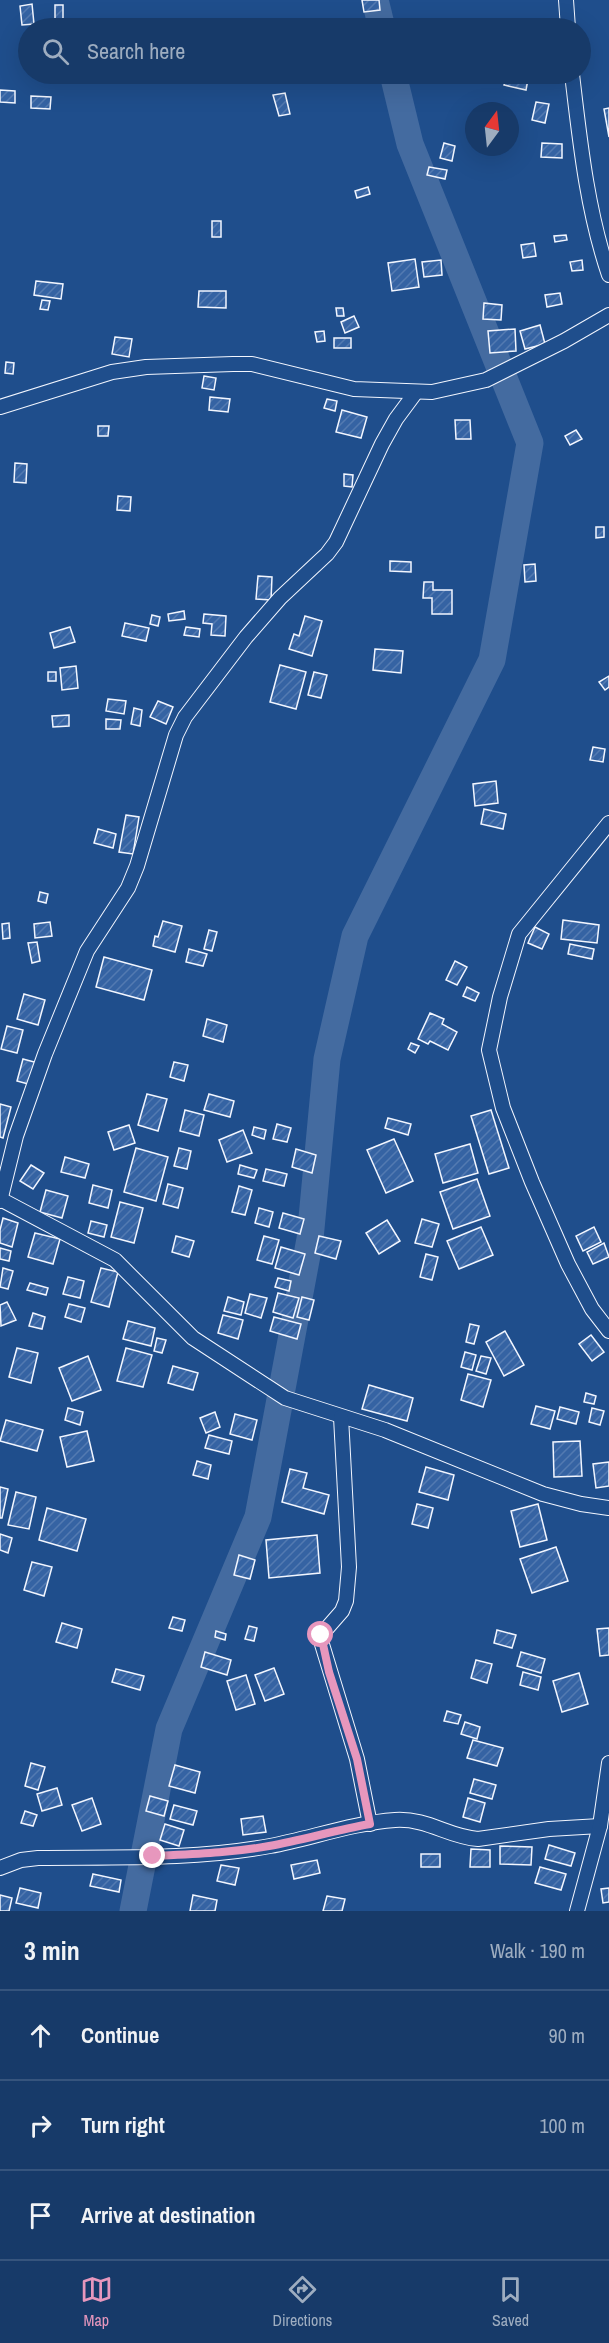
<!DOCTYPE html>
<html lang="en">
<head>
<meta charset="utf-8">
<style>
  body { margin:0; font-family:"Archivo Narrow",sans-serif; background:#20416f; color:#f1f3f6 }
  .compass { position:absolute; left:465px; top:102px; width:54px; height:54px; border-radius:50%; background:#173a69; box-shadow:0 6px 24px #0002; rotate:15deg }
  .stop { position:absolute; width:18px; height:18px; margin:-14px; border:4px solid #e797bd; border-radius:50%; background:#fff }
  .stop.end { background:#e797bd; border-color:#fff; box-shadow:0 2px 6px #0008 }
  .list { margin:0; padding:0; list-style:none }
  h2 { display:flex; justify-content:space-between; align-items:center; height:78px; margin:0; padding:0 24px; font-size:26px }
  h2 small { font-size:20px; font-weight:400; color:#9eadc0 }
  .list li { display:grid; grid-template-columns:39px 1fr auto; gap:18px; align-items:center; box-sizing:border-box; height:90px; padding:0 24px; border-top:2px solid #36547d }
  .list b { display:block; font-size:22px; white-space:nowrap }
  .list em { font-size:20px; font-style:normal; color:#9eadc0 }
  .icon { flex:none; width:33px; height:33px; fill:none; stroke:currentColor; stroke-width:2; stroke-linecap:round; stroke-linejoin:round }
  .map { position:relative; flex:none; width:609px; height:1911px; overflow:hidden }
  .search { position:absolute; background:#173a69; box-shadow:0 6px 24px #0002; left:18px; right:18px; top:18px; height:66px; display:flex; align-items:center; gap:15px; box-sizing:border-box; padding:0 21px; border-radius:33px; color:#9eadc0; font-size:22px }
  .sheet { height:348px; background:#173a69 }
  nav { display:flex; justify-content:space-around; align-items:center; box-sizing:border-box; height:84px; border-top:2px solid #36547d; background:#173a69; font-size:16px; color:#9eadc0 }
  nav a { display:grid; justify-items:center; gap:3px }
  nav .on { color:#e797bd }
  .map>svg:first-child { display:block }
  .lines { fill:none; stroke-linecap:round; stroke-linejoin:round }
  .river { stroke:#446ba0; stroke-width:27 }
  .building { fill:url(#building-hatch); stroke:#f2f6ff; stroke-width:1.5 }
  .street-casing { stroke:#f2f6ff; stroke-width:16 }
  .street { stroke:#1f4e8c; stroke-width:14 }
  .route { stroke:#e797bd; stroke-width:8 }
</style>
</head>
<body>
<div class="map">
<svg width="609" height="1911" viewBox="0 0 609 1911">
  <defs>
    <pattern id="building-hatch" width="6" height="6" patternUnits="userSpaceOnUse" patternTransform="scale(1.5)"><rect width="6" height="6" fill="#3563a3"/><path d="M-1 1l2-2M0 6l6-6M5 7l2-2" fill="none" stroke="#537ab1"/></pattern>
  </defs>
  <rect width="100%" height="100%" fill="#1f4e8c"/>
  <g class="lines">
    <g class="river">
      <path d="M375 0 382 28"/>
      <path d="M133 1911 169 1729 258 1517 310 1239 327 1059 355 936 492 660 530 443 410 144 393 74"/>
    </g>
  </g>
  <g class="building">
    <path d="M362 0H379L380 10 364 12Z"/>
    <path d="M32 4 34 24 22 25 20 6Z"/>
    <rect x="55" y="5" width="8" height="16"/>
    <path d="M98 25 117 26V28H98Z"/>
    <path d="M265 74H274L276 78 269 81Z"/>
    <path d="M507 74H529L526 90 504 85Z"/>
    <path d="M0 90 15 91V103L0 102Z"/>
    <path d="M285 93 290 114 279 116 273 95Z"/>
    <path d="M31 96 51 97 50 109 31 108Z"/>
    <path d="M536 102 549 104 545 123 532 120Z"/>
    <path d="M609 108V137L604 109Z"/>
    <path d="M444 143 455 146 452 161 440 158Z"/>
    <path d="M542 143 562 144V158L541 157Z"/>
    <path d="M429 167 447 170 445 179 427 175Z"/>
    <path d="M368 187 370 194 357 198 355 191Z"/>
    <rect x="212" y="221" width="9" height="16"/>
    <path d="M566 235 567 240 555 242 554 236Z"/>
    <path d="M534 243 536 256 523 258 521 245Z"/>
    <path d="M415 259 419 287 392 291 388 263Z"/>
    <path d="M441 260 442 275 424 277 422 262Z"/>
    <path d="M582 260 583 270 572 271 570 262Z"/>
    <path d="M36 281 63 284 61 299 34 295Z"/>
    <path d="M199 291H226V308L198 307Z"/>
    <path d="M560 293 562 304 547 307 545 295Z"/>
    <path d="M42 300 50 301 48 310 40 309Z"/>
    <path d="M484 303 502 305 501 320 483 319Z"/>
    <path d="M336 308H343L344 316H337Z"/>
    <path d="M354 316 359 327 345 333 341 322Z"/>
    <path d="M540 325 545 344 525 349 520 331Z"/>
    <path d="M515 329 516 351 490 353 488 331Z"/>
    <path d="M324 331 325 341 317 342 315 332Z"/>
    <path d="M115 337 132 339 129 357 112 354Z"/>
    <rect x="334" y="338" width="17" height="10"/>
    <path d="M6 362 14 363 13 374 5 373Z"/>
    <path d="M204 376 216 378 214 390 202 388Z"/>
    <path d="M210 397 230 399 228 412 209 410Z"/>
    <path d="M327 399 337 401 335 411 324 408Z"/>
    <path d="M342 410 367 417 361 438 336 432Z"/>
    <path d="M455 420H470L471 439H456Z"/>
    <path d="M98 426H109L108 436H98Z"/>
    <path d="M576 430 582 439 570 445 565 436Z"/>
    <path d="M15 463 27 464 26 483 14 482Z"/>
    <path d="M344 474 353 475 352 487 344 486Z"/>
    <path d="M118 496 131 497 130 511 117 510Z"/>
    <path d="M596 527H604V537L596 538Z"/>
    <path d="M390 561 411 562V572L390 571Z"/>
    <path d="M535 564 536 581 525 582 524 565Z"/>
    <path d="M258 576 272 577 271 600 256 599Z"/>
    <path d="M424 582H433V590H452V614H432V598H423Z"/>
    <path d="M184 611 185 619 169 621 168 614Z"/>
    <path d="M204 614 226 616 225 636 211 635 212 624 203 623Z"/>
    <path d="M152 615 160 617 158 626 150 624Z"/>
    <path d="M305 616 322 621 312 656 289 649 294 634 299 636Z"/>
    <path d="M125 623 149 628 146 641 122 636Z"/>
    <path d="M70 627 75 642 54 648 50 633Z"/>
    <path d="M186 627 200 629 199 637 184 635Z"/>
    <path d="M375 649 403 651 401 673 373 670Z"/>
    <path d="M280 665 306 672 296 709 270 702Z"/>
    <path d="M76 666 78 688 62 690 60 668Z"/>
    <rect x="48" y="672" width="8" height="9"/>
    <path d="M314 672 327 675 321 698 308 695Z"/>
    <path d="M609 676V687L605 690 599 682Z"/>
    <path d="M108 699 126 701 124 714 106 711Z"/>
    <path d="M158 701 173 707 166 724 150 717Z"/>
    <path d="M134 708 142 710 140 726 131 724Z"/>
    <path d="M69 715V726L53 727 52 716Z"/>
    <path d="M106 719 121 720 120 729H106Z"/>
    <path d="M593 747 605 749 603 762 590 760Z"/>
    <path d="M496 781 498 803 475 806 473 784Z"/>
    <path d="M484 809 506 814 503 829 481 824Z"/>
    <path d="M126 815 139 817 133 854 119 852Z"/>
    <path d="M98 829 116 834 113 848 94 843Z"/>
    <path d="M40 892 48 894 46 903 38 901Z"/>
    <path d="M563 920 599 925 597 943 561 939Z"/>
    <path d="M163 921 182 926 175 952 153 946 155 936 158 937Z"/>
    <path d="M50 922 52 936 35 938 34 924Z"/>
    <path d="M9 923 10 938 3 939 2 924Z"/>
    <path d="M535 927 549 934 542 949 528 943Z"/>
    <path d="M209 930 217 932 212 951 204 949Z"/>
    <path d="M37 942 40 961 32 963 28 943Z"/>
    <path d="M570 944 594 949 592 959 568 954Z"/>
    <path d="M189 949 207 954 203 966 186 962Z"/>
    <path d="M104 957 152 970 144 1000 96 987Z"/>
    <path d="M455 961 467 967 457 985 446 980Z"/>
    <path d="M467 987 479 993 475 1001 463 996Z"/>
    <path d="M24 994 45 1000 38 1025 17 1019Z"/>
    <path d="M430 1013 444 1019 442 1024 457 1032 448 1050 430 1041 428 1044 418 1039Z"/>
    <path d="M207 1019 227 1025 223 1042 203 1036Z"/>
    <path d="M7 1026 23 1030 17 1053 1 1049Z"/>
    <path d="M411 1043 419 1046 415 1053 408 1049Z"/>
    <path d="M23 1059 38 1063 32 1085 17 1081Z"/>
    <path d="M174 1062 188 1065 184 1081 170 1077Z"/>
    <path d="M147 1094 167 1099 158 1131 138 1125Z"/>
    <path d="M209 1094 234 1101 230 1117 204 1110Z"/>
    <path d="M0 1104 11 1107 3 1138 0 1137Z"/>
    <path d="M185 1110 204 1115 199 1136 180 1131Z"/>
    <path d="M491 1110 509 1168 489 1174 471 1116Z"/>
    <path d="M388 1118 411 1124 408 1135 385 1128Z"/>
    <path d="M277 1124 291 1128 287 1142 273 1139Z"/>
    <path d="M129 1125 135 1143 114 1150 108 1132Z"/>
    <path d="M254 1127 266 1130 264 1139 252 1135Z"/>
    <path d="M243 1130 252 1153 227 1162 219 1140Z"/>
    <path d="M394 1139 413 1181 386 1193 367 1150Z"/>
    <path d="M470 1144 478 1173 443 1183 435 1154Z"/>
    <path d="M136 1148 168 1157 156 1201 124 1192Z"/>
    <path d="M179 1148 191 1151 187 1169 174 1166Z"/>
    <path d="M296 1149 316 1155 312 1173 292 1167Z"/>
    <path d="M65 1157 89 1164 85 1178 61 1172Z"/>
    <path d="M31 1165 44 1173 33 1189 20 1181Z"/>
    <path d="M240 1165 257 1170 254 1178 238 1174Z"/>
    <path d="M266 1169 287 1174 284 1186 263 1181Z"/>
    <path d="M477 1179 490 1216 453 1229 440 1192Z"/>
    <path d="M168 1184 183 1188 178 1208 163 1204Z"/>
    <path d="M93 1185 112 1190 108 1208 89 1203Z"/>
    <path d="M239 1186 252 1190 245 1215 232 1212Z"/>
    <path d="M46 1190 68 1196 62 1218 40 1212Z"/>
    <path d="M120 1202 143 1208 134 1243 111 1237Z"/>
    <path d="M259 1208 273 1212 269 1227 255 1223Z"/>
    <path d="M283 1213 304 1219 300 1234 279 1228Z"/>
    <path d="M3 1218 18 1223 12 1247 0 1243V1230Z"/>
    <path d="M422 1219 439 1224 432 1247 415 1243Z"/>
    <path d="M387 1220 400 1241 379 1254 366 1233Z"/>
    <path d="M91 1221 107 1225 104 1237 88 1233Z"/>
    <path d="M481 1227 493 1255 459 1269 447 1241Z"/>
    <path d="M594 1227 601 1242 583 1251 576 1236Z"/>
    <path d="M35 1233 60 1239 53 1264 28 1257Z"/>
    <path d="M176 1236 194 1241 189 1257 172 1252Z"/>
    <path d="M264 1236 279 1240 272 1264 257 1260Z"/>
    <path d="M319 1236 341 1241 336 1259 315 1253Z"/>
    <path d="M604 1243 609 1257 593 1264 587 1252Z"/>
    <path d="M281 1247 305 1254 299 1275 275 1268Z"/>
    <path d="M0 1248 11 1251 9 1261 0 1259Z"/>
    <path d="M426 1254 438 1257 432 1280 420 1277Z"/>
    <path d="M3 1268 13 1271 8 1289 0 1287Z"/>
    <path d="M101 1268 118 1272 109 1307 91 1302Z"/>
    <path d="M68 1277 84 1281 80 1298 63 1294Z"/>
    <path d="M278 1278 291 1281 289 1291 275 1287Z"/>
    <path d="M30 1283 48 1288 46 1295 27 1290Z"/>
    <path d="M278 1293 299 1298 293 1318 273 1312Z"/>
    <path d="M250 1294 267 1298 261 1318 245 1313Z"/>
    <path d="M228 1297 244 1302 241 1315 224 1311Z"/>
    <path d="M302 1297 314 1300 309 1320 297 1317Z"/>
    <path d="M7 1302 16 1320 1 1326 0 1305Z"/>
    <path d="M69 1304 85 1308 81 1322 65 1317Z"/>
    <path d="M33 1313 45 1317 42 1329 29 1326Z"/>
    <path d="M223 1315 243 1320 238 1339 218 1333Z"/>
    <path d="M274 1317 301 1324 297 1339 270 1331Z"/>
    <path d="M128 1321 155 1328 151 1346 123 1339Z"/>
    <path d="M470 1324 479 1326 474 1344 466 1342Z"/>
    <path d="M505 1331 524 1365 504 1376 486 1342Z"/>
    <path d="M591 1335 604 1352 592 1361 579 1344Z"/>
    <path d="M157 1338 166 1340 162 1353 154 1351Z"/>
    <path d="M17 1348 38 1353 31 1383 9 1377Z"/>
    <path d="M126 1348 152 1355 143 1387 117 1381Z"/>
    <path d="M465 1352 476 1355 472 1370 461 1367Z"/>
    <path d="M88 1356 101 1390 72 1401 59 1368Z"/>
    <path d="M481 1356 491 1358 486 1374 476 1371Z"/>
    <path d="M173 1366 198 1373 193 1390 168 1383Z"/>
    <path d="M468 1374 491 1380 483 1407 461 1400Z"/>
    <path d="M369 1385 413 1398 407 1421 362 1409Z"/>
    <path d="M586 1393 596 1396 594 1404 584 1402Z"/>
    <path d="M536 1406 555 1411 550 1429 531 1424Z"/>
    <path d="M560 1407 579 1412 576 1424 557 1419Z"/>
    <path d="M68 1408 83 1412 80 1425 65 1420Z"/>
    <path d="M592 1408 604 1411 600 1425 589 1422Z"/>
    <path d="M215 1412 220 1427 206 1433 200 1418Z"/>
    <path d="M235 1414 257 1420 252 1440 230 1434Z"/>
    <path d="M6 1420 43 1430 37 1451 0 1441Z"/>
    <path d="M87 1431 94 1461 67 1467 60 1437Z"/>
    <path d="M209 1435 232 1441 229 1454 205 1448Z"/>
    <path d="M580 1441 582 1476 554 1477 553 1442Z"/>
    <path d="M197 1461 211 1465 208 1479 193 1475Z"/>
    <path d="M609 1462V1486L596 1488 593 1464Z"/>
    <path d="M426 1467 454 1475 448 1500 419 1492Z"/>
    <path d="M290 1469 307 1473 303 1488 329 1495 324 1514 282 1502Z"/>
    <path d="M0 1487 8 1489 2 1518H0Z"/>
    <path d="M16 1492 36 1497 29 1529 8 1525Z"/>
    <path d="M417 1504 433 1508 428 1528 412 1524Z"/>
    <path d="M538 1504 547 1540 520 1547 511 1511Z"/>
    <path d="M47 1508 86 1519 77 1551 39 1540Z"/>
    <path d="M0 1534 12 1538 8 1553 0 1550Z"/>
    <path d="M317 1535 320 1573 269 1578 266 1540Z"/>
    <path d="M556 1547 568 1581 532 1593 520 1559Z"/>
    <path d="M239 1555 255 1560 250 1579 234 1575Z"/>
    <path d="M32 1562 52 1567 44 1596 24 1590Z"/>
    <path d="M173 1617 185 1620 182 1631 169 1628Z"/>
    <path d="M62 1623 82 1629 77 1648 56 1642Z"/>
    <path d="M249 1626 257 1628 254 1641 245 1639Z"/>
    <path d="M609 1628V1655L600 1656 597 1629Z"/>
    <path d="M497 1630 516 1635 512 1648 494 1643Z"/>
    <path d="M216 1631 226 1634 225 1640 215 1637Z"/>
    <path d="M205 1652 231 1660 227 1675 201 1667Z"/>
    <path d="M521 1652 545 1659 541 1673 517 1666Z"/>
    <path d="M476 1660 492 1664 487 1683 471 1678Z"/>
    <path d="M274 1668 284 1694 265 1701 255 1675Z"/>
    <path d="M116 1669 144 1676 140 1690 112 1682Z"/>
    <path d="M523 1672 541 1677 538 1690 520 1685Z"/>
    <path d="M579 1673 588 1704 562 1712 553 1681Z"/>
    <path d="M246 1675 255 1704 236 1710 227 1681Z"/>
    <path d="M447 1711 461 1715 458 1724 444 1721Z"/>
    <path d="M465 1722 480 1727 477 1739 461 1734Z"/>
    <path d="M473 1740 503 1748 497 1766 467 1758Z"/>
    <path d="M31 1763 45 1767 38 1790 25 1786Z"/>
    <path d="M175 1765 200 1772 195 1793 169 1786Z"/>
    <path d="M474 1779 496 1785 492 1799 470 1793Z"/>
    <path d="M57 1788 62 1805 42 1811 37 1794Z"/>
    <path d="M150 1796 168 1801 164 1816 146 1811Z"/>
    <path d="M92 1798 101 1824 82 1831 72 1805Z"/>
    <path d="M468 1798 485 1803 480 1822 463 1817Z"/>
    <path d="M174 1805 197 1811 193 1825 170 1819Z"/>
    <path d="M25 1811 37 1815 33 1826 21 1823Z"/>
    <path d="M263 1816 266 1832 243 1835 241 1819Z"/>
    <path d="M165 1824 184 1830 179 1846 160 1840Z"/>
    <path d="M549 1845 575 1853 571 1866 545 1859Z"/>
    <path d="M500 1846 532 1847 531 1865 500 1864Z"/>
    <path d="M471 1849 490 1850V1867H470Z"/>
    <rect x="421" y="1854" width="19" height="13"/>
    <path d="M317 1860 320 1873 294 1879 291 1865Z"/>
    <path d="M221 1865 239 1868 235 1885 217 1881Z"/>
    <path d="M540 1867 566 1874 561 1890 535 1883Z"/>
    <path d="M93 1874 121 1880 119 1892 90 1886Z"/>
    <path d="M20 1888 41 1893 38 1908 16 1903Z"/>
    <path d="M609 1888V1902L603 1903 601 1889Z"/>
    <path d="M0 1895 12 1898 9 1911H0Z"/>
    <path d="M193 1895 217 1900 215 1911H190Z"/>
    <path d="M327 1896 345 1899 342 1911H323Z"/>
  </g>
  <g class="lines">
    <g class="street-casing">
      <g id="street">
        <path d="M566 0 568 28"/>
        <path d="M572 74C580 142 587 210 609 275"/>
        <path d="M0 407 112 372 146 367 233 364H252L354 389 432 392 486 380 564 341 609 315"/>
        <path d="M609 823 519 934 500 997 489 1050 503 1108 532 1182 568 1264 592 1309 609 1331"/>
        <path d="M2 1200 115 1260 193 1338 285 1398 385 1430 543 1494 581 1504 609 1508"/>
        <path d="M0 1201 16 1136 45 1054 87 951 128 888 137 866 176 735 185 717 246 637 280 598 327 554 336 542 382 444 396 419 416 392"/>
        <path d="M341 1417 349 1567 346 1601 342 1611 321 1635V1641L357 1759 370 1824"/>
        <path d="M0 1868 21 1860 38 1858C115 1857 194 1860 270 1846 312 1838 353 1823 395 1820 428 1818 448 1837 478 1839L549 1829 600 1826"/>
        <path d="M577 1911 600 1826 609 1763"/>
      </g>
    </g>
    <use href="#street" class="street"/>
  </g>
  <g class="lines">
    <path class="route" d="M153 1856C192 1854 231 1853 269 1846 303 1840 336 1830 370 1824L357 1759 329 1672 321 1635"/>
  </g>
</svg>
<svg class="compass" viewBox="-18 -18 36 36"><path d="M0-13l5 13h-10z" fill="#e53935"/><path d="M0 13l5-13h-10z" fill="#9eadc0"/></svg>
<div class="stop" style="left:321px;top:1635px"></div>
<div class="stop end" style="left:153px;top:1856px"></div>
<div class="search"><svg class="icon" aria-label="search" viewBox="0 0 24 24"><circle cx="10" cy="10" r="6"/><path d="M15 15l6 6"/></svg>Search here</div>
</div>
<section class="sheet">
<h2>3 min<small>Walk · 190 m</small></h2>
<ul class="list">
<li><svg class="icon" aria-label="ahead" viewBox="0 0 24 24"><path d="M12 20V5M6 11l6-6 6 6"/></svg><div><b>Continue</b></div><em>90 m</em></li>
<li><svg class="icon" aria-label="right" viewBox="0 0 24 24"><path d="M7 20v-9h11M14 6l5 5-5 5"/></svg><div><b>Turn right</b></div><em>100 m</em></li>
<li><svg class="icon" aria-label="arrive" viewBox="0 0 24 24"><path d="M6 21V4h12l-3 4 3 4H6"/></svg><div><b>Arrive at destination</b></div></li>
</ul>
</section>
<nav>
<a class="on"><svg class="icon" aria-label="map" viewBox="0 0 24 24"><path d="M3 6l6-2 6 2 6-2v14l-6 2-6-2-6 2zM9 4v14M15 6v14"/></svg>Map</a>
<a><svg class="icon" aria-label="directions" viewBox="0 0 24 24"><path d="M12 3l9 9-9 9-9-9zM9 14v-3h6M13 9l2 2-2 2"/></svg>Directions</a>
<a><svg class="icon" aria-label="saved" viewBox="0 0 24 24"><path d="M7 4h10v16l-5-4-5 4z"/></svg>Saved</a>
</nav>
</body>
</html>
